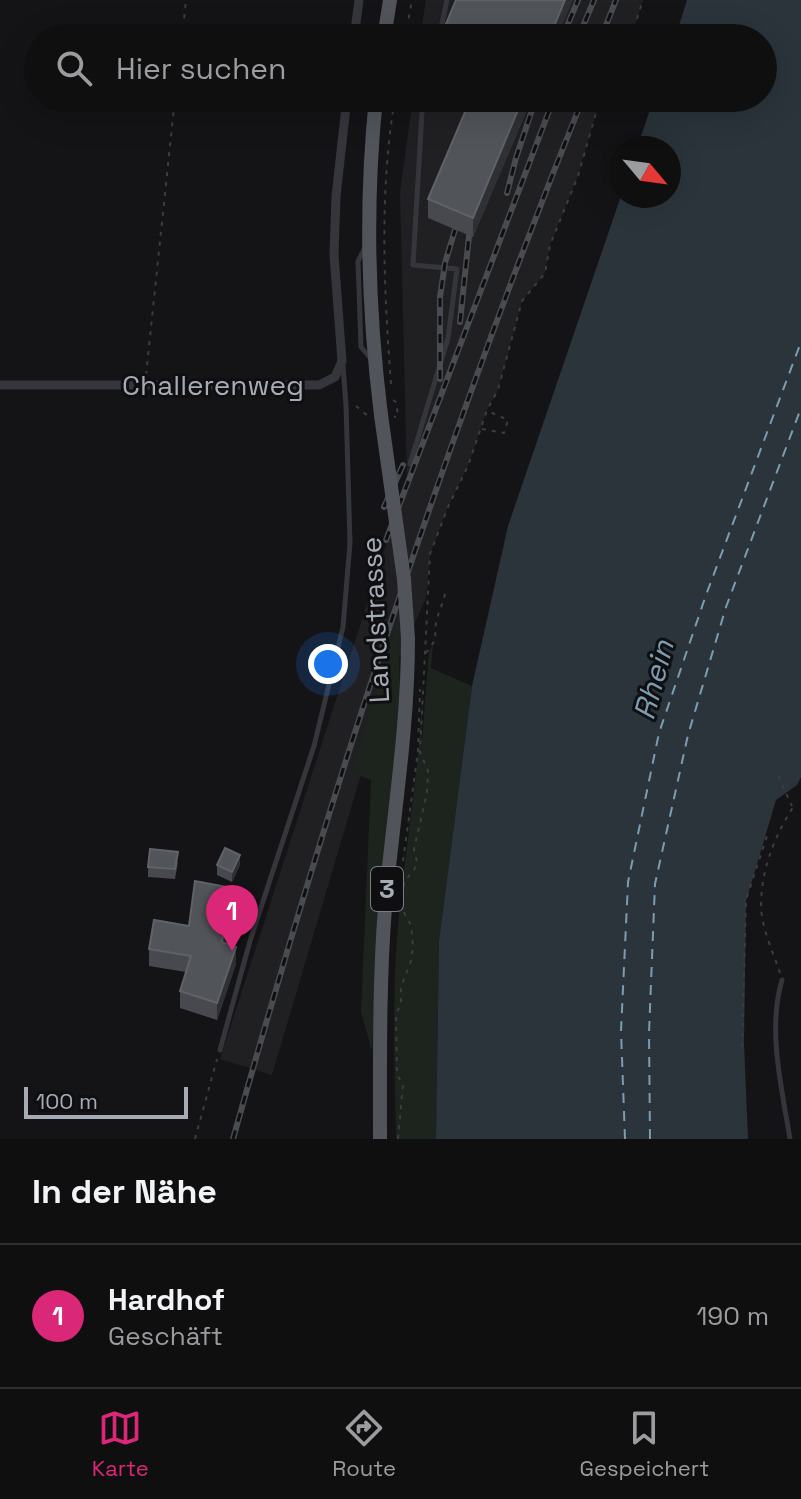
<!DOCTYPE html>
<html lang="de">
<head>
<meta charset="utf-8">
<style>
  body { margin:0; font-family:"Space Grotesk",sans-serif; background:#1d1d1e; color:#f1f3f6 }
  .compass { position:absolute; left:609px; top:136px; width:72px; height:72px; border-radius:50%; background:#0f0f10; box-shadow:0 8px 32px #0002; rotate:119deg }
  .scale { position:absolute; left:24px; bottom:20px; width:164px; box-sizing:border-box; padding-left:8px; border:4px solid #a6acb6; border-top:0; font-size:22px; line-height:28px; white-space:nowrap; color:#a6acb6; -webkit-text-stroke:6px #0f0f11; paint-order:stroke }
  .you { position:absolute; left:328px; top:664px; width:28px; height:28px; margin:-20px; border:6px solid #fff; border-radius:50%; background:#1a73e8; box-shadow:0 0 0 12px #1a73e833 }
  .badge { display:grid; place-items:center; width:52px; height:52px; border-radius:50%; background:#db2777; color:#fff; font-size:26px; font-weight:700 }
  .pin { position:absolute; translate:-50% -66px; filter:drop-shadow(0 2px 4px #0008) }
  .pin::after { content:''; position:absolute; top:42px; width:28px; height:24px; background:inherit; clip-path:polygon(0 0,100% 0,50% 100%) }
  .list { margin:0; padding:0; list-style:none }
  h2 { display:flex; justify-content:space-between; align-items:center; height:104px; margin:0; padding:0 32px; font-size:34px }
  h2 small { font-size:26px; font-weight:400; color:#9b9c9f }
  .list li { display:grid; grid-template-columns:52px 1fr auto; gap:24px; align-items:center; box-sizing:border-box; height:144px; padding:0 32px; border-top:2px solid #2f2f30 }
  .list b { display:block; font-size:30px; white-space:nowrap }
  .list p { margin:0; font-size:26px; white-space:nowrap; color:#9b9c9f }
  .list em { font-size:26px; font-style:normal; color:#9b9c9f }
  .icon { flex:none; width:44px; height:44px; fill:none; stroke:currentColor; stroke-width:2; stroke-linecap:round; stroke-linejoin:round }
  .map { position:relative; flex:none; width:801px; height:1139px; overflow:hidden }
  .search { position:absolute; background:#0f0f10; box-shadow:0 8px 32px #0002; left:24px; right:24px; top:24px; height:88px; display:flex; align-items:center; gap:20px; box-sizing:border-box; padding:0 28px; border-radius:44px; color:#9b9c9f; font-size:30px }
  .sheet { height:248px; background:#0f0f10 }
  nav { display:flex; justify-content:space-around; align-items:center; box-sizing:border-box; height:112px; border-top:2px solid #2f2f30; background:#0f0f10; font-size:22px; color:#9b9c9f }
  nav a { display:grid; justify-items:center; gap:4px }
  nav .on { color:#db2777 }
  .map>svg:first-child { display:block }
  .built { fill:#202023 }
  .green { fill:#1c241d }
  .water { fill:#2a343a }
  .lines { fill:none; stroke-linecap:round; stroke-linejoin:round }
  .ferry { stroke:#7c9cb2; stroke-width:2; stroke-dasharray:10 8; stroke-linecap:butt }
  .path { stroke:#3b3d42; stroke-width:2; stroke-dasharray:4 6; stroke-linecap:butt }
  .service { stroke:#35363b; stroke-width:5 }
  .minor { stroke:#35363b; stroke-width:9 }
  .primary { stroke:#51545a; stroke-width:14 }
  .rail-casing { stroke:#484b50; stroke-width:6 }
  .rail { stroke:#0f0f11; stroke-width:3; stroke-dasharray:9; stroke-linecap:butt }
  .primary-bridge { stroke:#51545a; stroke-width:14 }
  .wall { fill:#47494e }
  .shaded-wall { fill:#2e3033 }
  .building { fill:#515459; stroke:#5f6268; stroke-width:2 }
  .labels { text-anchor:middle; stroke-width:6; stroke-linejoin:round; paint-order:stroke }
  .shield { fill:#0f0f11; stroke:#797d84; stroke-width:2 }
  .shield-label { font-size:26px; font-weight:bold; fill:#a6acb6 }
  .street-label { font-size:28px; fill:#a6acb6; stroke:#0f0f11 }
  .water-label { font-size:30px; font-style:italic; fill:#7c9cb2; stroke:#0f0f11 }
</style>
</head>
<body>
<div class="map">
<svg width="801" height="1139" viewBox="0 0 801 1139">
  <rect width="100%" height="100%" fill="#141416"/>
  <g class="built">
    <path d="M426 0H643L631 38H420Z"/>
    <path d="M413 98H604L598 106 578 176 550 245 545 273 522 301 498 390 487 410 468 466 448 507 430 554 426 598 388 683 272 1075 220 1059 407 480 400 192Z"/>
  </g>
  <g class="green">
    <path d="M398 617 400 693 394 792 378 906 372 1051 361 1012 371 780 352 772Z"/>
    <path d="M433 645 431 668 472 686 439 941 436 1139H396C395 1072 392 1005 397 938 404 853 420 769 423 683L421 755 429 651Z"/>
  </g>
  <path class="water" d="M687 0H801V777L797 785 776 800 746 901 744 1043 748 1139H436L439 941 472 686 508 526 621 196H669V148H637L654 98H763V38H675Z"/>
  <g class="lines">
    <g class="ferry">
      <path d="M625 1139 621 1031 628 882 659 733 706 595 801 342"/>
      <path d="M650 1139 649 1033 655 884 688 735 726 607 801 408"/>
    </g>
    <g class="path">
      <path d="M182 38 186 0"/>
      <path d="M398 38 399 25"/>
      <path d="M405 38 412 0"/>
      <path d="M631 38 643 0"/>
      <path d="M146 375 175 98"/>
      <path d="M391 384C384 290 379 192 395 98"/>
      <path d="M393 400 396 402 398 416 394 417"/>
      <path d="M356 406 369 417"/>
      <path d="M482 429 504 433 508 420 488 411"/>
      <path d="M426 653 436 639C432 621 443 608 446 589"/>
      <path d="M778 776 792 806"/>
      <path d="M403 861 418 751 420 689"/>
      <path d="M780 973C773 952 762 929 761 907 761 869 774 838 793 807"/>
      <path d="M742 1047 746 900 767 836"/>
      <path d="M195 1139 217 1059"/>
      <path d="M398 1139 403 1084 397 1075 396 1014 401 1004V987L411 961 413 947 411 925 402 909 404 882 414 870 417 862 414 849 427 793 428 771 420 752 430 554 448 507 468 466 487 410 498 390 522 301 545 273 550 245 578 176 598 106 604 98"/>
    </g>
    <g class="service">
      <path d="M439 38 447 0"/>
      <path d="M365 248 358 261 361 347 372 360"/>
      <path d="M410 464 448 338 457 269 413 265 422 112 425 98"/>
      <path d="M782 980C767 1030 782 1089 790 1139"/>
      <path d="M220 1050 250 941 314 746 343 627 350 543 346 405 343 366"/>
    </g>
    <g class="minor">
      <path d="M354 38 359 0"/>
      <path d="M0 385H319L335 377 342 361 334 255 336 196 347 98"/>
    </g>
    <g class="primary">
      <path d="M384 38 390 0"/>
      <path d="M376 98C365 203 368 311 381 415"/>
      <path d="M380 1139C380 1061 379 984 385 907 393 817 408 730 408 639"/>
    </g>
    <g class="rail-casing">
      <g id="rail">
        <path d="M562 38 578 0"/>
        <path d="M578 38 594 0"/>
        <path d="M601 38 616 0"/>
        <path d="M507 193 516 158 536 98"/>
        <path d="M460 322 469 236"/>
        <path d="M440 379V297L445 263 455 230"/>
        <path d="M384 507 403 465"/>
        <path d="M386 540 554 98"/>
        <path d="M233 1139C332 786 446 438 583 98"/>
      </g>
    </g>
    <use href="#rail" class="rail"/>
    <path class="primary-bridge" d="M381 415 404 579 408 639"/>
  </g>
  <g class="wall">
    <path d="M532 98 473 237 428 218V199Z"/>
    <path d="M178 862 175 879 148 877V867Z"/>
    <path d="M217 865H240L232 882 217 875Z"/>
    <path d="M232 905 225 943 236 964 217 1020 180 1008V991L186 972 149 966V949L189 926Z"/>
  </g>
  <g class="shaded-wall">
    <path d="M565 0H573L557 38H549Z"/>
    <path d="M523 98H532L473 237V218Z"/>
    <path d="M240 855V865L232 882V872Z"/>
    <path d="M232 888V905L222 959V942Z"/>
    <path d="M236 947V964L217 1020V1003Z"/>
  </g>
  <g class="building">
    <path d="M456 0H565L549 38H440Z"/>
    <path d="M471 98H523L473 218 428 199Z"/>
    <path d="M225 848 240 855 232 872 217 865Z"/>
    <path d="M150 849 178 852 175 869 148 867Z"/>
    <path d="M195 881 232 888 222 942 236 947 217 1003 180 991 191 956 149 949 154 920 189 926Z"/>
  </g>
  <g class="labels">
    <rect class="shield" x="371" y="867" width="32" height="44" rx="6"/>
    <g class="shield-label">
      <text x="387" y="898">3</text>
    </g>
    <g class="street-label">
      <text x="213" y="395">Challerenweg</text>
      <text transform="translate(375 620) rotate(-93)" y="10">Landstrasse</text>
    </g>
    <g class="water-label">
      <text transform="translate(654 680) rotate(-75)" y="10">Rhein</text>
    </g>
  </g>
</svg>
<svg class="compass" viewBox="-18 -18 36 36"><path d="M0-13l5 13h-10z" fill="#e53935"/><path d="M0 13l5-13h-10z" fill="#9b9c9f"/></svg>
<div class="scale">100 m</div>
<div class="you"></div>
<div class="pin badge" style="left:232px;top:951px">1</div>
<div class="search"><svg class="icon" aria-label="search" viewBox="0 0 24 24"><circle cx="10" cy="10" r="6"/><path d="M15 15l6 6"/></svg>Hier suchen</div>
</div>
<section class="sheet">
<h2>In der Nähe<small></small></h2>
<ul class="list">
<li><span class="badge">1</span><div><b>Hardhof</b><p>Geschäft</p></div><em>190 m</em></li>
</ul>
</section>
<nav>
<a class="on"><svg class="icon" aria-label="map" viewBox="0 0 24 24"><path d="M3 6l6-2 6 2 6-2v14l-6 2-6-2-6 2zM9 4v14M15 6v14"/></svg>Karte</a>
<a><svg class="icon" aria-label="directions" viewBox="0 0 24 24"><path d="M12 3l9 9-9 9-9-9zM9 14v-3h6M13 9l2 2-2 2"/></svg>Route</a>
<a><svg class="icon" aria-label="saved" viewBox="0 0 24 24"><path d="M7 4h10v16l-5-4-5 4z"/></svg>Gespeichert</a>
</nav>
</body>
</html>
